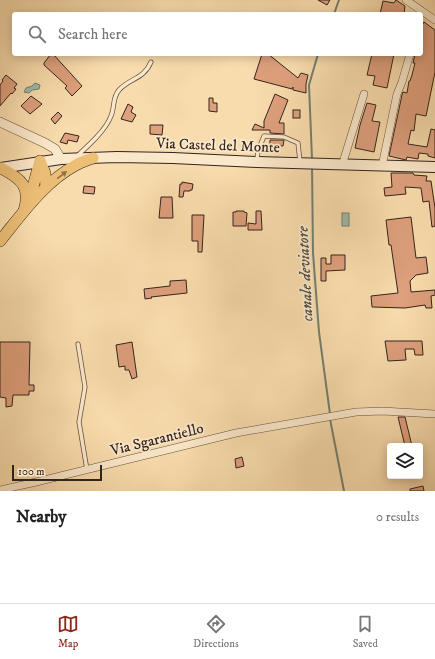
<!DOCTYPE html>
<html lang="en">
<head>
<meta charset="utf-8">
<style>
  body { margin:0; font-family:"IM FELL DW Pica",serif; background:#f6f6f6; color:#222 }
  .controls { position:absolute; right:12px; bottom:12px; display:grid; overflow:hidden; border-radius:4px; box-shadow:0 2px 10px #0003 }
  .controls button { width:36px; height:36px; display:grid; place-items:center; padding:0; border:0; border-bottom:1px solid #e0e0e0; background:#fff; color:#222; font:20px sans-serif }
  .scale { position:absolute; left:12px; bottom:10px; width:90px; box-sizing:border-box; padding-left:4px; border:2px solid #32241f; border-top:0; font-size:11px; line-height:14px; white-space:nowrap; color:#32241f; -webkit-text-stroke:3px #fbe8ca; paint-order:stroke }
  .list { margin:0; padding:0; list-style:none }
  h2 { display:flex; justify-content:space-between; align-items:center; height:52px; margin:0; padding:0 16px; font-size:17px }
  h2 small { font-size:13px; font-weight:400; color:#767676 }
  .icon { flex:none; width:22px; height:22px; fill:none; stroke:currentColor; stroke-width:2; stroke-linecap:round; stroke-linejoin:round }
  .map { position:relative; flex:none; width:435px; height:491px; overflow:hidden }
  .search { position:absolute; background:#fff; box-shadow:0 2px 10px #0003; left:12px; right:12px; top:12px; height:44px; display:flex; align-items:center; gap:10px; box-sizing:border-box; padding:0 14px; border-radius:4px; color:#767676; font-size:15px }
  .sheet { height:112px; background:#fff }
  nav { display:flex; justify-content:space-around; align-items:center; box-sizing:border-box; height:56px; border-top:1px solid #e0e0e0; background:#fff; font-size:11px; color:#767676 }
  nav a { display:grid; justify-items:center; gap:2px }
  nav .on { color:#8f2418 }
  .map>svg:first-child { display:block }
  .water { fill:#9ebca8; stroke:#737f71 }
  .lines { fill:none; stroke-linecap:round; stroke-linejoin:round }
  .stream { stroke:#737f71; stroke-width:2 }
  .building { fill:#dea07d; stroke:#32241f }
  .service-casing { stroke:#645242; stroke-width:5 }
  .minor-casing { stroke:#645242; stroke-width:8 }
  .tertiary-casing { stroke:#645242; stroke-width:10 }
  .secondary-casing { stroke:#32241f; stroke-width:12 }
  .primary-casing { stroke:#32241f; stroke-width:12 }
  .service { stroke:#fbe8ca; stroke-width:3.5 }
  .minor { stroke:#fbe8ca; stroke-width:7 }
  .tertiary { stroke:#fbe8ca; stroke-width:9 }
  .secondary { stroke:#fbe8ca; stroke-width:10 }
  .primary { stroke:#ecbe76; stroke-width:11 }
  .oneway { fill:#8f714a }
  .labels { text-anchor:middle; stroke-width:3.5; stroke-linejoin:round; paint-order:stroke }
  .street-label { font-size:15px; fill:#32241f; stroke:#fbe8ca }
  .water-label { font-size:16px; font-style:italic; fill:#525248; stroke:#fbe8ca }
</style>
</head>
<body>
<div class="map">
<svg width="435" height="491" viewBox="0 0 435 491">
  <rect width="100%" height="100%" fill="#f9dcad"/>
  <filter id="stains"><feTurbulence type="fractalNoise" baseFrequency=".005" numOctaves="4"/><feColorMatrix values="0 0 0 0 .2 0 0 0 0 .09 0 0 0 0 .02 0 0 0 .5 -.17"/></filter>
  <radialGradient id="worn" r=".72"><stop offset=".6" stop-color="#630" stop-opacity="0"/><stop offset="1" stop-color="#630" stop-opacity=".3"/></radialGradient>
  <g class="water">
    <path d="M35 83 40 85 39 89 32 90 29 93 24 92 26 88 32 86Z"/>
    <rect x="342" y="213" width="7" height="13"/>
  </g>
  <g class="lines">
    <g class="stream">
      <path d="M334 14 339 0"/>
      <path d="M312 159 309 85 318 54"/>
      <path d="M312 166 313 253 319 332 330 414"/>
      <path d="M330 419 344 491"/>
    </g>
  </g>
  <g class="building">
    <path d="M318 0H330L327 5Z"/>
    <path d="M396 0 405 6 404 14H380L383 1 394 3Z"/>
    <path d="M424 22 435 30V72L426 116 416 114 414 131 411 130 408 144 427 147 431 129 435 130V158L428 156V154L419 153 418 159 407 157 406 160 389 156 402 95 403 92 407 93 409 81H410L412 75 415 63H413L415 54H421V27Z"/>
    <path d="M51 54H53L82 86 72 96 65 88 67 86 44 65V63Z"/>
    <path d="M262 54H268L298 78 301 73 308 75 306 84V93L293 90V87L292 89 254 79Z"/>
    <path d="M372 54H394L387 88 373 85 375 76 367 75Z"/>
    <path d="M6 75 17 84 14 88 16 89 12 94 11 93 0 106V85L3 81 2 80Z"/>
    <path d="M275 94 288 100 279 123H284V134L270 133V130H252L255 124 264 128V121Z"/>
    <path d="M31 96 42 104 30 114 21 106Z"/>
    <path d="M209 98H213V103H217V112L209 111Z"/>
    <path d="M367 103 376 105 372 121 380 122 374 152 355 148 360 125Z"/>
    <path d="M128 104 133 107 131 112 136 115 132 122 121 119Z"/>
    <rect x="293" y="110" width="7" height="8"/>
    <path d="M58 112 62 116 55 124 51 119Z"/>
    <path d="M150 125H163L162 135 150 134Z"/>
    <path d="M65 133 79 136 77 142 68 140 67 144 60 142Z"/>
    <path d="M270 140H284L283 146H270Z"/>
    <path d="M391 173H413L414 175 427 176 426 181H431L435 208V226L432 227 429 201 423 202 421 188 405 187 406 194 385 196 384 188 392 187Z"/>
    <path d="M182 182 193 184 192 190H190V191H184L183 197H179L180 184H182Z"/>
    <path d="M84 186 95 187 94 194 83 193Z"/>
    <path d="M161 197H172L173 218H159Z"/>
    <path d="M236 211H244V212L247 213 246 226H233V212H236Z"/>
    <path d="M256 211H261L262 230H248V223L256 224Z"/>
    <path d="M192 215H204L202 252H198V241H192Z"/>
    <path d="M411 217 416 258 426 257 428 273 416 275 410 281 411 292 435 290V295L431 296 432 308H426L425 305 405 308 372 307 371 296 398 293 391 245H389L386 220Z"/>
    <path d="M331 255H345V270L326 271V281H321V258H326V264H331Z"/>
    <path d="M186 280 187 293 151 297 152 298 145 299 144 289 170 286V281Z"/>
    <path d="M385 341H422L423 355H415L414 349H405L406 360 388 361Z"/>
    <path d="M0 342H30L29 385H34V391H29V395H13L12 406 6 407V398L0 397Z"/>
    <path d="M132 342 137 377 132 379 129 370H125V366L119 367 116 345Z"/>
    <path d="M398 417H405L412 446H405Z"/>
    <path d="M242 457 244 466 236 468 235 459Z"/>
    <path d="M423 486 424 491H410V489Z"/>
  </g>
  <g class="lines">
    <g class="service-casing">
      <g id="service">
        <path d="M77 156C88 146 106 130 111 116 115 107 112 98 119 90 130 78 144 79 151 62"/>
        <path d="M257 160 258 151 264 136 284 137 298 143 300 162"/>
        <path d="M78 344 85 387 79 422 87 470"/>
      </g>
    </g>
    <g class="minor-casing">
      <g id="minor">
        <path d="M406 0 435 20"/>
        <path d="M344 165V159L364 94"/>
        <path d="M382 166 397 94 402 82 410 54"/>
        <path d="M0 490 36 482 236 433 356 412 382 411 435 414"/>
      </g>
    </g>
    <g class="tertiary-casing">
      <path id="tertiary" d="M0 122 45 143 55 149 61 159"/>
    </g>
    <g class="secondary-casing">
      <path id="secondary" d="M0 168 61 159 117 157 173 158 257 162 435 167"/>
    </g>
    <g class="primary-casing">
      <g id="primary">
        <path d="M40 161 45 173 46 187"/>
        <path d="M1 168C22 179 31 187 24 211"/>
        <path d="M27 200C34 190 36 173 40 161"/>
        <path d="M0 241C22 214 44 182 76 165 81 162 87 160 93 158"/>
      </g>
    </g>
    <use href="#service" class="service"/>
    <use href="#minor" class="minor"/>
    <use href="#tertiary" class="tertiary"/>
    <use href="#secondary" class="secondary"/>
    <use href="#primary" class="primary"/>
  </g>
  <defs><path id="oneway-solid" d="M-6-.8H1V-3.2L6.5 0L1 3.2V.8H-6Z"/></defs>
  <use class="oneway" href="#oneway-solid" transform="translate(62 175) rotate(-37)"/>
  <g class="labels">
    <g class="street-label">
      <text transform="translate(218 145) rotate(2)" y="5">Via Castel del Monte</text>
      <text transform="translate(157 439) rotate(-14)" y="5">Via Sgarantiello</text>
    </g>
    <g class="water-label">
      <text transform="translate(304 274) rotate(-93)" y="6">canale deviatore</text>
    </g>
  </g>
  <rect width="100%" height="100%" filter="url(#stains)"/>
  <rect width="100%" height="100%" fill="url(#worn)"/>
</svg>
<div class="controls">
<button><svg class="icon" aria-label="layers" viewBox="0 0 24 24"><path d="M12 4l9 5-9 5-9-5zM3 14l9 5 9-5"/></svg></button>
</div>
<div class="scale">100 m</div>
<div class="search"><svg class="icon" aria-label="search" viewBox="0 0 24 24"><circle cx="10" cy="10" r="6"/><path d="M15 15l6 6"/></svg>Search here</div>
</div>
<section class="sheet">
<h2>Nearby<small>0 results</small></h2>
<ul class="list">
</ul>
</section>
<nav>
<a class="on"><svg class="icon" aria-label="map" viewBox="0 0 24 24"><path d="M3 6l6-2 6 2 6-2v14l-6 2-6-2-6 2zM9 4v14M15 6v14"/></svg>Map</a>
<a><svg class="icon" aria-label="directions" viewBox="0 0 24 24"><path d="M12 3l9 9-9 9-9-9zM9 14v-3h6M13 9l2 2-2 2"/></svg>Directions</a>
<a><svg class="icon" aria-label="saved" viewBox="0 0 24 24"><path d="M7 4h10v16l-5-4-5 4z"/></svg>Saved</a>
</nav>
</body>
</html>
